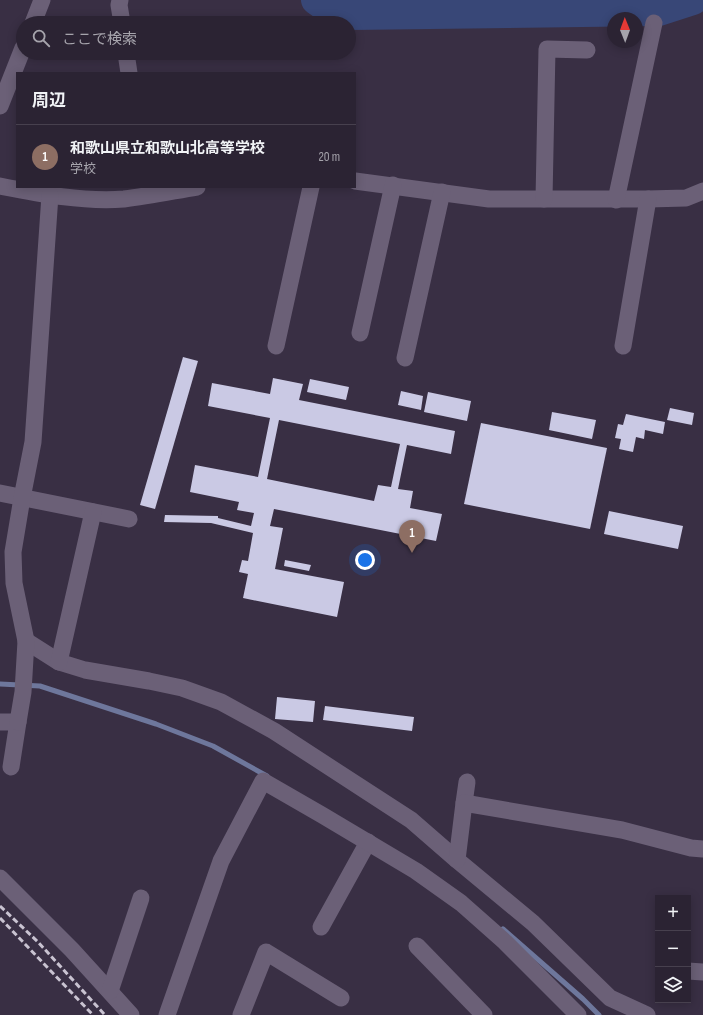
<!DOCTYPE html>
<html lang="ja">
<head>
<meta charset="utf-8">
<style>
  body { margin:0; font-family:"Sofia Sans Condensed","Noto Sans JP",sans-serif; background:#372f3f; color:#f1f3f6 }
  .controls { position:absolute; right:12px; bottom:12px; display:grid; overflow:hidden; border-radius:0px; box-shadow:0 2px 10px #0003 }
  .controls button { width:36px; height:36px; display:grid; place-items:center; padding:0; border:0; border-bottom:1px solid #47404e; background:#2b2333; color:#f1f3f6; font:20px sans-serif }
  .compass { position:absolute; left:607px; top:12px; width:36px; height:36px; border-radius:50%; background:#2b2333; box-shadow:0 2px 10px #0003; rotate:359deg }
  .you { position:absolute; left:365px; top:560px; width:14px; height:14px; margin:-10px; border:3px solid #fff; border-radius:50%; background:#1a73e8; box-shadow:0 0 0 6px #1a73e833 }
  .badge { display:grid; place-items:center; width:26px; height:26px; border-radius:50%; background:#bca0f2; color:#fff; font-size:13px; font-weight:700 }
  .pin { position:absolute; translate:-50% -33px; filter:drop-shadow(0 1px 2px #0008) }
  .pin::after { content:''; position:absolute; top:21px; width:14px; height:12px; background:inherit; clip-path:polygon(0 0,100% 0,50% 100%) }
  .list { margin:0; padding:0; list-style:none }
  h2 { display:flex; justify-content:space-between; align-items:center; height:52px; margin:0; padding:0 16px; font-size:17px }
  h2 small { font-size:13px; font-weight:400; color:#a6a4ac }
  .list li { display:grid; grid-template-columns:26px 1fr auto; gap:12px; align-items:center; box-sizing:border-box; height:64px; padding:0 16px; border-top:1px solid #47404e }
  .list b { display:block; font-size:15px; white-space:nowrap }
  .list p { margin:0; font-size:13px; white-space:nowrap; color:#a6a4ac }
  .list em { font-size:13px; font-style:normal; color:#a6a4ac }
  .icon { flex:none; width:22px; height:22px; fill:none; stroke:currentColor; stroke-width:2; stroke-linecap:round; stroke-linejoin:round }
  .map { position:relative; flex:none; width:703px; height:1015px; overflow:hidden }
  .search { position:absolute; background:#2b2333; box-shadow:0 2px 10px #0003; left:16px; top:16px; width:340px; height:44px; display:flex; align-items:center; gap:10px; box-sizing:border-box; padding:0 14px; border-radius:22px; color:#a6a4ac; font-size:15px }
  .panel { position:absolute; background:#2b2333; box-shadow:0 2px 10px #0003; left:16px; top:72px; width:340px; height:116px; border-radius:0px }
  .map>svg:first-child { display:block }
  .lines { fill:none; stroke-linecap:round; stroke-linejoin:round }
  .stream { stroke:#6e779c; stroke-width:5 }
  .river { stroke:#384777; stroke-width:30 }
  .building { fill:#cac9e4; fill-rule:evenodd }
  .minor { stroke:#6b6077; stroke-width:17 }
  .rail { stroke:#c9c3d1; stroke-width:3; stroke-dasharray:6 3; stroke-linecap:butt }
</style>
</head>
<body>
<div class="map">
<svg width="703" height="1015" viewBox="0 0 703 1015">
  <rect width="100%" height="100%" fill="#392f44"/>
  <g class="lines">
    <g class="stream">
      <path d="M0 684 40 686 156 724 213 746 267 776"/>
      <path d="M503 929 583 999 599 1015"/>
    </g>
    <path class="river" d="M316 0 326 7 351 15 659 11 693 0"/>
  </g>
  <g class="building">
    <path d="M183 357 198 361 155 509 140 505Z"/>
    <path d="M273 378 303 384 299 400 455 431 451 454 407 445 398 489 413 491 410 508 442 514 436 541 274 509 270 526 283 528 275 569 344 582 337 617 243 598 248 574 239 572 242 560 248 561 253 533 211 523 164 522 165 515 218 516V518L251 526 254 513 237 510 239 502 190 492 195 465 258 477 270 418 208 406 212 383 270 394ZM279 420 400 444 391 487 378 485 374 501 267 479Z"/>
    <path d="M310 379 349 387 346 400 307 392Z"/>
    <path d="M401 391 423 396 421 410 398 405Z"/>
    <path d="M428 392 471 401 467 421 424 412Z"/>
    <path d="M670 408 694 413 692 425 667 420Z"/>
    <path d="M552 412 596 420 592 439 549 430Z"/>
    <path d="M626 414 665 422 663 434 645 430 644 439 636 437 633 452 619 449 621 439 615 438 618 424 623 425Z"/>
    <path d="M481 423 607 448 590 529 464 504Z"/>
    <path d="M609 511 683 526 678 549 604 534Z"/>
    <path d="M285 560 311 565 309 571 284 566Z"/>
    <path d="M277 697 315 701 313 722 275 719Z"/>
    <path d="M325 706 414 717 412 731 323 720Z"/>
  </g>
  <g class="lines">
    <g class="minor">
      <path d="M120 0 119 5 122 23"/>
      <path d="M33 23 42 0"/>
      <path d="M126 53 129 73"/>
      <path d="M0 106 23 48"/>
      <path d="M355 181 489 199H648L686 198 703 191"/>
      <path d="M0 186C41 194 83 202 124 199 149 196 173 191 197 187"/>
      <path d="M544 199 547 49 587 50"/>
      <path d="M616 200 654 23"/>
      <path d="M360 333 393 185"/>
      <path d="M276 346 311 187"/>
      <path d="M623 346 648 199"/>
      <path d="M405 358 442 192"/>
      <path d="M0 493 129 519"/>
      <path d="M26 641 59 662 85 670 149 681 182 688 221 702 274 731 411 820 457 860 533 923 610 998 647 1015"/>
      <path d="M59 662 93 512"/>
      <path d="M0 722H18L11 767"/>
      <path d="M18 722 23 692 26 641 14 583 13 552 22 498 33 442 50 195"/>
      <path d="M464 803 467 782"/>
      <path d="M457 860 464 803 622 830 691 848 703 849"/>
      <path d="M0 878 72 950 131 1015"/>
      <path d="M321 927 368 842"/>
      <path d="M417 946 484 1015"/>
      <path d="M688 971 703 972"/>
      <path d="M110 991 141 898"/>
      <path d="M167 1015 221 861 263 781 322 815 416 871 461 903 505 942 578 1015"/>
      <path d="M241 1015 266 952 341 998"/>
    </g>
    <g class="rail">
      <path d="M0 906 38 942 105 1015"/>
      <path d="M0 918 93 1015"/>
    </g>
  </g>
</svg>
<div class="controls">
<button>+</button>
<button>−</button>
<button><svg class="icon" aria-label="layers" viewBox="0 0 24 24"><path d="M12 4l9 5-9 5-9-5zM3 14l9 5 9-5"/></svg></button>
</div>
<svg class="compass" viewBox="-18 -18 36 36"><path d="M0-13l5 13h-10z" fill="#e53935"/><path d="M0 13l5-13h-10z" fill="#a6a4ac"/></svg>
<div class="you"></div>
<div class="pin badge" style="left:412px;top:553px;background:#8d6e63">1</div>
<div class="search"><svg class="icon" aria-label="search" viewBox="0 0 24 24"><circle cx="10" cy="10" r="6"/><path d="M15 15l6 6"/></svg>ここで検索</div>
<section class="panel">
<h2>周辺<small></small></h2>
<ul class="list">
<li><span class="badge" style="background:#8d6e63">1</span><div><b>和歌山県立和歌山北高等学校</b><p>学校</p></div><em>20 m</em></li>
</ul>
</section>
</div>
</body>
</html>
